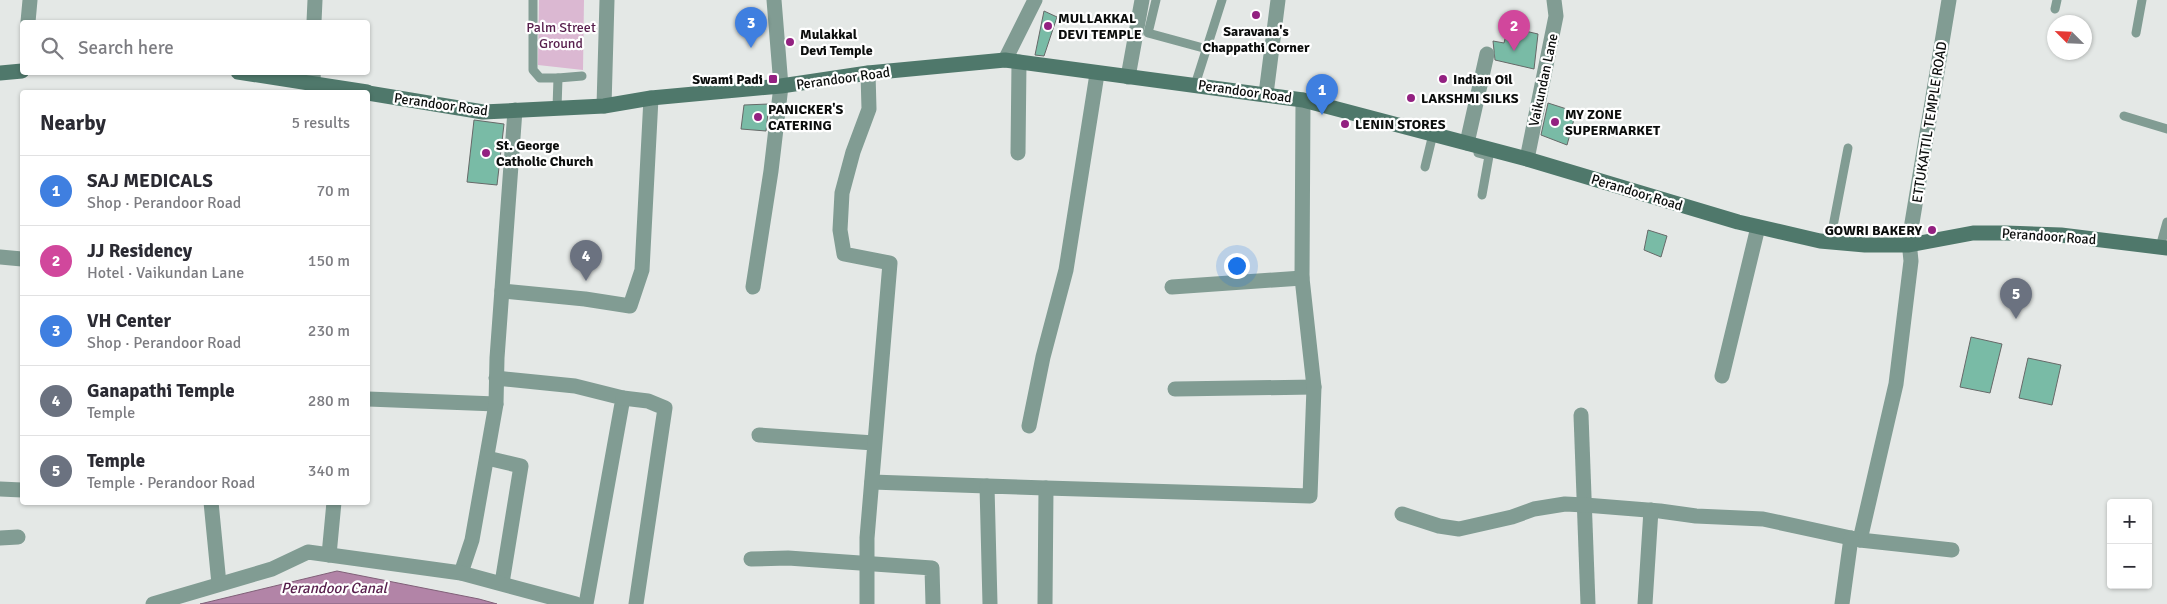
<!DOCTYPE html>
<html lang="en">
<head>
<meta charset="utf-8">
<style>
  body { margin:0; font-family:Signika,sans-serif; background:#f7f7f7; color:#2b2b33 }
  .controls { position:absolute; right:15px; bottom:15px; display:grid; overflow:hidden; border-radius:5px; box-shadow:0 1px 4px #0004 }
  .controls button { width:45px; height:45px; display:grid; place-items:center; padding:0; border:0; border-bottom:1px solid #e1e1e2; background:#fff; color:#2b2b33; font:25px sans-serif }
  .compass { position:absolute; left:2047px; top:15px; width:45px; height:45px; border-radius:50%; background:#fff; box-shadow:0 1px 4px #0004; rotate:294deg }
  .you { position:absolute; left:1236px; top:265px; width:18px; height:18px; margin:-12px; border:4px solid #fff; border-radius:50%; background:#1a73e8; box-shadow:0 0 0 8px #1a73e833 }
  .badge { display:grid; place-items:center; width:32px; height:32px; border-radius:50%; background:#d93025; color:#fff; font-size:16px; font-weight:700 }
  .pin { position:absolute; translate:-50% -41px; filter:drop-shadow(0 1px 2px #0008) }
  .pin::after { content:''; position:absolute; top:26px; width:18px; height:15px; background:inherit; clip-path:polygon(0 0,100% 0,50% 100%) }
  .list { margin:0; padding:0; list-style:none }
  h2 { display:flex; justify-content:space-between; align-items:center; height:65px; margin:0; padding:0 20px; font-size:21px }
  h2 small { font-size:16px; font-weight:400; color:#7c7c81 }
  .list li { display:grid; grid-template-columns:32px 1fr auto; gap:15px; align-items:center; box-sizing:border-box; height:70px; padding:0 20px; border-top:1px solid #e1e1e2 }
  .list b { display:block; font-size:19px; white-space:nowrap }
  .list p { margin:0; font-size:16px; white-space:nowrap; color:#7c7c81 }
  .list em { font-size:16px; font-style:normal; color:#7c7c81 }
  .icon { flex:none; width:28px; height:28px; fill:none; stroke:currentColor; stroke-width:2; stroke-linecap:round; stroke-linejoin:round }
  .map { position:relative; flex:none; width:2167px; height:604px; overflow:hidden }
  .search { position:absolute; background:#fff; box-shadow:0 1px 4px #0004; left:20px; top:20px; width:350px; height:55px; display:flex; align-items:center; gap:12px; box-sizing:border-box; padding:0 18px; border-radius:5px; color:#7c7c81; font-size:19px }
  .panel { position:absolute; background:#fff; box-shadow:0 1px 4px #0004; left:20px; top:90px; width:350px; height:415px; border-radius:5px }
  .map>svg:first-child { display:block }
  .green { fill:#dbb8d2 }
  .water { fill:#b284a7; stroke:#806078 }
  .building { fill:#79bba6; stroke:#666968 }
  .lines { fill:none; stroke-linecap:round; stroke-linejoin:round }
  .lane { stroke:#819c93; stroke-width:9 }
  .street { stroke:#819c93; stroke-width:15 }
  .secondary { stroke:#4f786b; stroke-width:15 }
  .poi-dot { fill:#932181; stroke:#fff; stroke-width:2 }
  .labels { text-anchor:middle; stroke-width:4.5; stroke-linejoin:round; paint-order:stroke }
  .poi-label { font-size:14px; font-weight:bold; fill:#0b0d0c; stroke:#fff; text-anchor:start }
  .park-label { font-size:14px; fill:#571e4c; stroke:#fff }
  .street-label { font-size:14px; fill:#0b0d0c; stroke:#fff }
  .water-label { font-size:15px; font-style:italic; fill:#571e4c; stroke:#fff }
</style>
</head>
<body>
<div class="map">
<svg width="2167" height="604" viewBox="0 0 2167 604">
  <rect width="100%" height="100%" fill="#e4e8e6"/>
  <path class="green" d="M539 0H584L583 70 538 65Z"/>
  <path class="water" d="M337 571 479 599 497 604H200Z"/>
  <g class="building">
    <path d="M1044 11 1057 17 1044 56 1035 55Z"/>
    <path d="M1508 27 1538 34 1534 69 1495 60 1493 41 1504 43Z"/>
    <path d="M1548 103 1576 112 1567 145 1541 135Z"/>
    <path d="M769 104 766 131 741 129 744 105Z"/>
    <path d="M474 120 504 124 497 185 467 182Z"/>
    <path d="M1648 230 1667 236 1661 257 1644 250Z"/>
    <path d="M1971 337 2002 344 1990 393 1960 387Z"/>
    <path d="M2028 358 2061 365 2052 405 2019 398Z"/>
  </g>
  <g class="lines">
    <g class="lane">
      <path d="M533 0V70L540 78H558L557 108"/>
      <path d="M1156 0 1148 33 1207 49"/>
      <path d="M2055 9 2057 0"/>
      <path d="M2136 33 2142 0"/>
      <path d="M558 78 582 76"/>
      <path d="M1195 85 1222 0"/>
      <path d="M2124 116 2167 129"/>
      <path d="M1478 153 1489 156 1482 195"/>
      <path d="M1425 167 1433 134"/>
      <path d="M1830 242 1848 148"/>
      <path d="M2160 247 2167 222"/>
    </g>
    <g class="street">
      <path d="M28 22 30 0"/>
      <path d="M314 22 315 0"/>
      <path d="M1005 60 1035 0"/>
      <path d="M313 72 314 92"/>
      <path d="M1128 77 1142 0"/>
      <path d="M1266 94 1278 0"/>
      <path d="M604 106 607 0"/>
      <path d="M1467 143 1487 54"/>
      <path d="M1018 153 1019 62"/>
      <path d="M1527 159 1556 16 1554 0"/>
      <path d="M0 257 22 259"/>
      <path d="M753 287 771 171 781 86 774 0"/>
      <path d="M1172 287 1302 278"/>
      <path d="M502 291 585 299 630 306 642 270 651 98"/>
      <path d="M1722 376 1758 227"/>
      <path d="M496 378 575 386 623 398 586 604"/>
      <path d="M1175 389 1314 387"/>
      <path d="M623 398 648 401 665 408 636 604"/>
      <path d="M368 399 496 404"/>
      <path d="M1581 415 1588 604"/>
      <path d="M1029 426 1043 357 1066 270 1097 74"/>
      <path d="M759 435 874 443"/>
      <path d="M487 458 521 466 502 583"/>
      <path d="M872 482 987 486"/>
      <path d="M0 489 22 490"/>
      <path d="M211 502 219 584"/>
      <path d="M1402 514 1439 526 1459 529 1512 517 1534 509 1565 504 1585 505 1660 511 1696 516 1763 519 1860 540 1952 550"/>
      <path d="M0 538 18 537"/>
      <path d="M1860 540 1896 384 1911 261 1909 241 1949 0"/>
      <path d="M329 555 334 502"/>
      <path d="M751 559 788 558 932 568 933 604"/>
      <path d="M461 573 472 540 496 404 497 358 515 110"/>
      <path d="M153 604 272 569 308 552 461 573 576 604"/>
      <path d="M867 604V538L890 263 844 254 840 230 842 193 853 152 869 109 868 73"/>
      <path d="M990 604 987 486 1046 488"/>
      <path d="M1045 604 1046 488 1310 496 1314 387 1302 278 1303 100"/>
      <path d="M1645 604 1651 510"/>
      <path d="M1842 604 1851 538"/>
    </g>
    <g class="secondary">
      <path d="M238 72 367 92"/>
      <path d="M0 73 22 71"/>
      <path d="M368 93 483 112 604 106 651 98 781 86 868 73 1005 60 1303 100 1527 159 1738 222 1820 241 1865 245H1909L1973 233H2005L2061 235 2167 248"/>
    </g>
  </g>
  <g class="poi-dot">
    <circle cx="1256" cy="15" r="5"/>
    <circle cx="1048" cy="26" r="5"/>
    <circle cx="790" cy="42" r="5"/>
    <rect x="768" y="74" width="10" height="10" rx="2.5"/>
    <circle cx="1443" cy="79" r="5"/>
    <circle cx="1411" cy="98" r="5"/>
    <circle cx="758" cy="117" r="5"/>
    <circle cx="1555" cy="122" r="5"/>
    <circle cx="1345" cy="124" r="5"/>
    <circle cx="486" cy="153" r="5"/>
    <circle cx="1932" cy="230" r="5"/>
  </g>
  <g class="labels">
    <g class="poi-label">
      <text x="1058" y="23">MULLAKKAL<tspan x="1058" dy="16">DEVI TEMPLE</tspan></text>
      <text x="1256" y="36" text-anchor="middle">Saravana's<tspan x="1256" dy="16">Chappathi Corner</tspan></text>
      <text x="800" y="39">Mulakkal<tspan x="800" dy="16">Devi Temple</tspan></text>
      <text x="763" y="84" text-anchor="end">Swami Padi</text>
      <text x="1453" y="84">Indian Oil</text>
      <text x="1421" y="103">LAKSHMI SILKS</text>
      <text x="768" y="114">PANICKER'S<tspan x="768" dy="16">CATERING</tspan></text>
      <text x="1565" y="119">MY ZONE<tspan x="1565" dy="16">SUPERMARKET</tspan></text>
      <text x="1355" y="129">LENIN STORES</text>
      <text x="496" y="150">St. George<tspan x="496" dy="16">Catholic Church</tspan></text>
      <text x="1922" y="235" text-anchor="end">GOWRI BAKERY</text>
    </g>
    <g class="park-label">
      <text x="561" y="32">Palm Street<tspan x="561" dy="16">Ground</tspan></text>
    </g>
    <g class="street-label">
      <text transform="translate(843 78) rotate(-8)" y="5">Perandoor Road</text>
      <text transform="translate(1543 80) rotate(-78)" y="5">Vaikundan Lane</text>
      <text transform="translate(1245 91) rotate(8)" y="5">Perandoor Road</text>
      <text transform="translate(441 104) rotate(8)" y="5">Perandoor Road</text>
      <text transform="translate(1929 122) rotate(-81)" y="5">ETTUKATTIL TEMPLE ROAD</text>
      <text transform="translate(1637 192) rotate(17)" y="5">Perandoor Road</text>
      <text transform="translate(2049 236) rotate(4)" y="5">Perandoor Road</text>
    </g>
    <g class="water-label">
      <text x="334" y="593">Perandoor Canal</text>
    </g>
  </g>
</svg>
<div class="controls">
<button>+</button>
<button>−</button>
</div>
<svg class="compass" viewBox="-18 -18 36 36"><path d="M0-13l5 13h-10z" fill="#e53935"/><path d="M0 13l5-13h-10z" fill="#7c7c81"/></svg>
<div class="you"></div>
<div class="pin badge" style="left:1322px;top:115px;background:#3f7fe0">1</div>
<div class="pin badge" style="left:1514px;top:51px;background:#d1479c">2</div>
<div class="pin badge" style="left:751px;top:48px;background:#3f7fe0">3</div>
<div class="pin badge" style="left:586px;top:281px;background:#6b7280">4</div>
<div class="pin badge" style="left:2016px;top:319px;background:#6b7280">5</div>
<div class="search"><svg class="icon" aria-label="search" viewBox="0 0 24 24"><circle cx="10" cy="10" r="6"/><path d="M15 15l6 6"/></svg>Search here</div>
<section class="panel">
<h2>Nearby<small>5 results</small></h2>
<ul class="list">
<li><span class="badge" style="background:#3f7fe0">1</span><div><b>SAJ MEDICALS</b><p>Shop · Perandoor Road</p></div><em>70 m</em></li>
<li><span class="badge" style="background:#d1479c">2</span><div><b>JJ Residency</b><p>Hotel · Vaikundan Lane</p></div><em>150 m</em></li>
<li><span class="badge" style="background:#3f7fe0">3</span><div><b>VH Center</b><p>Shop · Perandoor Road</p></div><em>230 m</em></li>
<li><span class="badge" style="background:#6b7280">4</span><div><b>Ganapathi Temple</b><p>Temple</p></div><em>280 m</em></li>
<li><span class="badge" style="background:#6b7280">5</span><div><b>Temple</b><p>Temple · Perandoor Road</p></div><em>340 m</em></li>
</ul>
</section>
</div>
</body>
</html>
